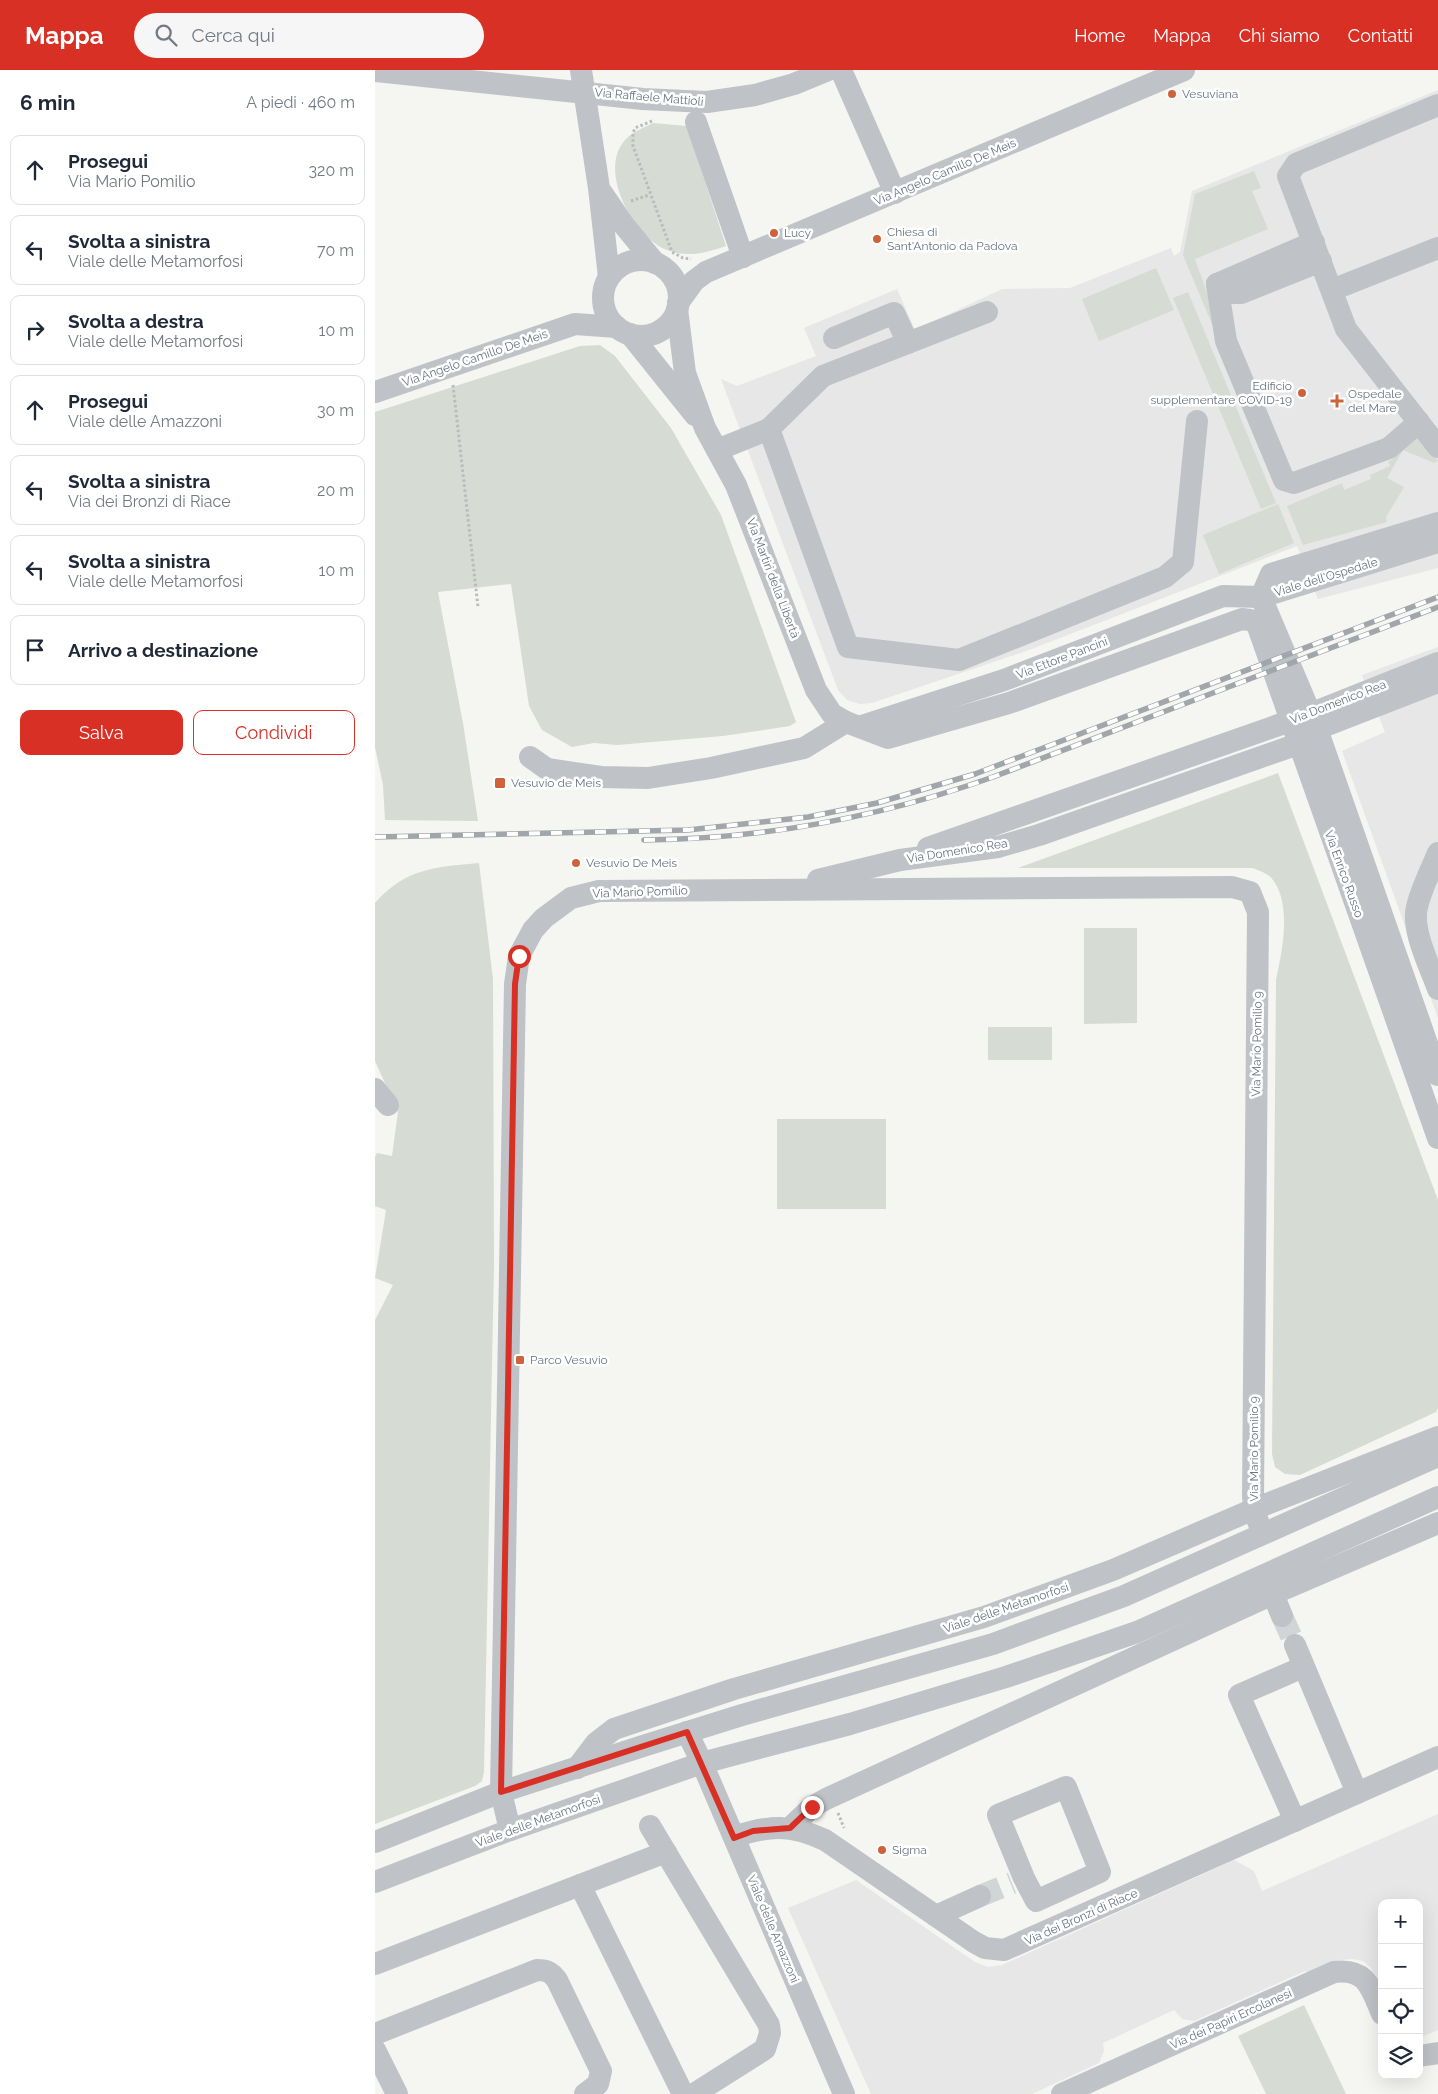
<!DOCTYPE html>
<html lang="it">
<head>
<meta charset="utf-8">
<style>
  body { margin:0; font-family:Raleway,sans-serif; background:#f6f6f7; color:#1f2937 }
  .controls { position:absolute; right:15px; bottom:15px; display:grid; overflow:hidden; border-radius:10px; box-shadow:0 5px 20px #0002 }
  .controls button { width:45px; height:45px; display:grid; place-items:center; padding:0; border:0; border-bottom:1px solid #e0e1e3; background:#fff; color:#1f2937; font:25px sans-serif }
  .stop { position:absolute; width:15px; height:15px; margin:-11px; border:4px solid #d93025; border-radius:50%; background:#fff }
  .stop.end { background:#d93025; border-color:#fff; box-shadow:0 1px 5px #0008 }
  .list { margin:0; padding:0; list-style:none }
  h2 { display:flex; justify-content:space-between; align-items:center; height:65px; margin:0; padding:0 20px; font-size:21px }
  h2 small { font-size:16px; font-weight:400; color:#747a83 }
  .list li { display:grid; grid-template-columns:32px 1fr auto; gap:15px; align-items:center; box-sizing:border-box; height:70px; margin:0 10px 10px; padding:0 10px; border:1px solid #e0e1e3; border-radius:10px }
  .list b { display:block; font-size:19px; white-space:nowrap }
  .list p { margin:0; font-size:16px; white-space:nowrap; color:#747a83 }
  .list em { font-size:16px; font-style:normal; color:#747a83 }
  .actions { display:flex; gap:10px; padding:15px 20px }
  .actions a { flex:1; padding:11px 0; border:1px solid #d93025; border-radius:10px; text-align:center; font-size:18px; color:#d93025 }
  .actions .main { background:#d93025; color:#fff }
  .icon { flex:none; width:28px; height:28px; fill:none; stroke:currentColor; stroke-width:2; stroke-linecap:round; stroke-linejoin:round }
  .map { position:relative; flex:none; width:1063px; height:2024px; overflow:hidden }
  header { display:flex; align-items:center; gap:30px; box-sizing:border-box; height:70px; padding:0 25px; background:#d93025; color:#fff }
  header strong { font-size:24px }
  nav { display:flex; gap:28px; margin-inline-start:auto; font-size:18px }
  .search { width:350px; height:45px; background:#f6f6f7; display:flex; align-items:center; gap:12px; box-sizing:border-box; padding:0 18px; border-radius:28px; color:#747a83; font-size:19px }
  main { display:flex }
  aside { flex:1; background:#fff }
  .map>svg:first-child { display:block }
  .built { fill:#e6e7e6 }
  .green { fill:#d6dbd4 }
  .lines { fill:none; stroke-linecap:round; stroke-linejoin:round }
  .minor-tunnel { stroke:#d2d5d6; stroke-width:22; stroke-dasharray:22 11; stroke-linecap:butt }
  .path { stroke:#b9bbbe; stroke-width:3; stroke-dasharray:2.5 2.5; stroke-linecap:butt }
  .minor { stroke:#bfc2c6; stroke-width:22 }
  .rail-casing { stroke:#a1a6ab; stroke-width:5.5 }
  .rail { stroke:#fff; stroke-width:4; stroke-dasharray:11; stroke-linecap:butt }
  .route { stroke:#d93025; stroke-width:6 }
  .poi-dot { fill:#ce623a; stroke:#fff; stroke-width:2 }
  .labels { text-anchor:middle; stroke-width:5; stroke-linejoin:round; paint-order:stroke }
  .poi-label { font-size:12px; fill:#687480; stroke:#fff; text-anchor:start }
  .street-label { font-size:12px; fill:#687480; stroke:#fff }
</style>
</head>
<body>
<header>
<strong>Mappa</strong>
<div class="search"><svg class="icon" aria-label="search" viewBox="0 0 24 24"><circle cx="10" cy="10" r="6"/><path d="M15 15l6 6"/></svg>Cerca qui</div>
<nav><a>Home</a><a>Mappa</a><a>Chi siamo</a><a>Contatti</a></nav>
</header>
<main>
<aside>
<h2>6 min<small>A piedi · 460 m</small></h2>
<ul class="list">
<li><svg class="icon" aria-label="ahead" viewBox="0 0 24 24"><path d="M12 20V5M6 11l6-6 6 6"/></svg><div><b>Prosegui</b><p>Via Mario Pomilio</p></div><em>320 m</em></li>
<li><svg class="icon" aria-label="left" viewBox="0 0 24 24"><path d="M17 20v-9H6M10 6l-5 5 5 5"/></svg><div><b>Svolta a sinistra</b><p>Viale delle Metamorfosi</p></div><em>70 m</em></li>
<li><svg class="icon" aria-label="right" viewBox="0 0 24 24"><path d="M7 20v-9h11M14 6l5 5-5 5"/></svg><div><b>Svolta a destra</b><p>Viale delle Metamorfosi</p></div><em>10 m</em></li>
<li><svg class="icon" aria-label="ahead" viewBox="0 0 24 24"><path d="M12 20V5M6 11l6-6 6 6"/></svg><div><b>Prosegui</b><p>Viale delle Amazzoni</p></div><em>30 m</em></li>
<li><svg class="icon" aria-label="left" viewBox="0 0 24 24"><path d="M17 20v-9H6M10 6l-5 5 5 5"/></svg><div><b>Svolta a sinistra</b><p>Via dei Bronzi di Riace</p></div><em>20 m</em></li>
<li><svg class="icon" aria-label="left" viewBox="0 0 24 24"><path d="M17 20v-9H6M10 6l-5 5 5 5"/></svg><div><b>Svolta a sinistra</b><p>Viale delle Metamorfosi</p></div><em>10 m</em></li>
<li><svg class="icon" aria-label="arrive" viewBox="0 0 24 24"><path d="M6 21V4h12l-3 4 3 4H6"/></svg><div><b>Arrivo a destinazione</b></div></li>
</ul>
<div class="actions"><a class="main">Salva</a><a>Condividi</a></div>
</aside>
<div class="map">
<svg width="1063" height="2024" viewBox="0 0 1063 2024">
  <rect width="100%" height="100%" fill="#f5f5f2"/>
  <g class="built">
    <path d="M1063 20V498L943 529 922 476 654 580 497 633 485 634 472 630 463 620 346 309 362 316 441 286 429 258 522 219 540 260 627 219 695 218 796 178 799 186 805 182 817 121Z"/>
    <path d="M1063 577V948L967 681 1010 662 987 605Z"/>
    <path d="M1063 1744V1960L1044 1968V1833H1007V1916L995 1897 988 1891 978 1889 965 1890 934 1903 930 1901 819 1951 807 1949 799 1940 728 1973 729 1981 724 1993 657 2024H496L413 1838 481 1810 600 1892 613 1897 627 1895 859 1790 879 1801 887 1821Z"/>
  </g>
  <g class="green">
    <path d="M278 53 312 56 351 176C330 183 313 188 292 180 260 168 225 106 247 74 254 63 266 59 278 53Z"/>
    <path d="M879 101 886 118 877 121 893 159 820 189 844 257 839 259 808 185 820 124Z"/>
    <path d="M781 198 799 240 724 271 707 229Z"/>
    <path d="M813 222 901 433 886 439 798 228Z"/>
    <path d="M225 275 240 286 296 358 346 445 421 652 415 656 348 666 242 675 219 673 197 677 167 660 154 636 136 514 63 522 88 653 103 751 10 750 8 715 0 677V342L205 276Z"/>
    <path d="M1042 367 1063 391 1059 393 1028 380 1012 408 1029 417 1011 447 1012 452 928 475 912 436 967 413 969 420 996 409 995 405 1015 396 1013 392 1018 389 1017 386Z"/>
    <path d="M903 434 919 473 844 504 828 465Z"/>
    <path d="M903 703 1063 1130V1338L1061 1342 925 1405 910 1404 900 1397 897 1384 901 910C907 882 917 835 898 810 895 804 884 801 878 798H643Z"/>
    <path d="M104 793 118 909 119 1193 109 1702 107 1711 100 1716 0 1754V1250L18 1215 0 1208 11 1140 0 1136V1087L2 1083 17 1086 23 1042 0 991V833C31 798 60 797 104 793Z"/>
    <path d="M709 858H762V953L709 954Z"/>
    <rect x="613" y="957" width="64" height="33"/>
    <rect x="402" y="1049" width="109" height="90"/>
    <path d="M929 1935 971 2024H891L863 1966Z"/>
  </g>
  <g class="lines">
    <g class="minor-tunnel">
      <path d="M907 1546 920 1575"/>
      <path d="M605 1826 637 1813"/>
    </g>
    <g class="path">
      <path d="M277 51 260 58 258 63V76L297 182 308 188 316 189"/>
      <path d="M256 131 274 125"/>
      <path d="M78 315 103 537"/>
      <path d="M463 1743 469 1758"/>
    </g>
    <g class="minor">
      <path d="M206 0 224 118 234 207"/>
      <path d="M466 0 520 123"/>
      <path d="M0 1 268 29 332 32 380 25 419 14 453 0"/>
      <path d="M1063 35 921 94 913 106 971 259 1063 377"/>
      <path d="M321 52 368 187"/>
      <path d="M227 123 248 154 280 193"/>
      <circle cx="266" cy="228" r="38"/>
      <path d="M842 214 851 271 909 410 919 413 1014 378 1044 352"/>
      <path d="M842 214 857 223H866L946 191"/>
      <path d="M842 214 939 172"/>
      <path d="M957 220 1063 178"/>
      <path d="M303 233 319 211 331 202 809 0"/>
      <path d="M302 239 310 303 330 358 361 415 441 620 457 644 471 652 513 668 634 633 867 549 875 550 882 554 1063 1068"/>
      <path d="M255 264 320 345"/>
      <path d="M459 268 519 243 533 273"/>
      <path d="M0 322 200 254 242 257"/>
      <path d="M394 359 473 577 584 590 790 507 808 492 822 351"/>
      <path d="M342 380 394 359 448 306 612 242"/>
      <path d="M886 527 942 659 1063 1005"/>
      <path d="M886 527 896 504 1063 453"/>
      <path d="M487 656 629 610 848 526 886 527 1063 472"/>
      <path d="M155 687 172 699 226 707 273 708 336 698 429 678 471 652"/>
      <path d="M553 778 935 644 1063 593"/>
      <path d="M1063 783C1056 800 1046 819 1042 837 1036 859 1055 897 1063 919"/>
      <path d="M443 810 525 790 623 777 664 765 923 674 942 659 1063 612"/>
      <path d="M0 1019 13 1035"/>
      <path d="M893 1512 907 1546"/>
      <path d="M920 1575 982 1723"/>
      <path d="M312 1662 327 1693 469 2024"/>
      <path d="M202 1698 221 1673 239 1659 359 1619 609 1547 738 1500 879 1439 1063 1367"/>
      <path d="M691 1717 725 1802 661 1831 649 1808 623 1745Z"/>
      <path d="M920 1751 864 1625 928 1597"/>
      <path d="M275 1756 394 1955 395 1963 390 1979 319 2024"/>
      <path d="M415 1758 437 1737 451 1729 898 1524 1063 1453"/>
      <path d="M135 1760 126 1722 140 914 144 886 158 860 169 848 196 828 224 821 857 817 875 822 883 842 878 1427 882 1449 888 1463"/>
      <path d="M359 1767C394 1755 416 1754 450 1770L599 1872 610 1878 629 1880 1063 1687"/>
      <path d="M0 1772 126 1722 268 1676 367 1645 618 1574 749 1526 1063 1386"/>
      <path d="M0 1812 135 1760 327 1693 475 1654 631 1607 762 1562 1063 1427"/>
      <path d="M205 1815 308 2024"/>
      <path d="M561 1846 605 1826"/>
      <path d="M0 1894 291 1782"/>
      <path d="M0 1964 162 1900C172 1900 176 1902 182 1910L226 2001 223 2014 210 2024"/>
      <path d="M0 1980 22 2024"/>
      <path d="M1044 1986 1063 1983"/>
      <path d="M687 2024 959 1902C992 1898 996 1918 1007 1944"/>
    </g>
    <g class="rail-casing">
      <g id="rail">
        <path d="M0 767 313 760 433 747 502 733 600 704 1063 527"/>
        <path d="M269 770C389 769 506 747 618 707L1063 537"/>
      </g>
    </g>
    <use href="#rail" class="rail"/>
  </g>
  <g class="lines">
    <path class="route" d="M144 886 140 914 126 1722 312 1662 359 1768 378 1761 415 1758 437 1737"/>
  </g>
  <g class="poi-dot">
    <circle cx="797" cy="24" r="5"/>
    <circle cx="399" cy="163" r="5"/>
    <circle cx="502" cy="169" r="5"/>
    <circle cx="927" cy="323" r="5"/>
    <path d="M959.5 323.5h5v5h5v5h-5v5h-5v-5h-5v-5h5z"/>
    <rect x="119" y="707" width="12" height="12" rx="2.5"/>
    <circle cx="201" cy="793" r="5"/>
    <rect x="140" y="1285" width="10" height="10" rx="2.5"/>
    <circle cx="507" cy="1780" r="5"/>
  </g>
  <g class="labels">
    <g class="poi-label">
      <text x="807" y="28">Vesuviana</text>
      <text x="512" y="166">Chiesa di<tspan x="512" dy="14">Sant'Antonio da Padova</tspan></text>
      <text x="409" y="167">Lucy</text>
      <text x="917" y="320" text-anchor="end">Edificio<tspan x="917" dy="14">supplementare COVID-19</tspan></text>
      <text x="973" y="328">Ospedale<tspan x="973" dy="14">del Mare</tspan></text>
      <text x="136" y="717">Vesuvio de Meis</text>
      <text x="211" y="797">Vesuvio De Meis</text>
      <text x="155" y="1294">Parco Vesuvio</text>
      <text x="517" y="1784">Sigma</text>
    </g>
    <g class="street-label">
      <text transform="translate(274 27) rotate(5)" y="4">Via Raffaele Mattioli</text>
      <text transform="translate(570 102) rotate(-23)" y="4">Via Angelo Camillo De Meis</text>
      <text transform="translate(100 288) rotate(-19)" y="4">Via Angelo Camillo De Meis</text>
      <text transform="translate(951 507) rotate(-17)" y="4">Viale dell'Ospedale</text>
      <text transform="translate(398 508) rotate(69)" y="4">Via Martiri della Libertà</text>
      <text transform="translate(687 588) rotate(-21)" y="4">Via Ettore Pancini</text>
      <text transform="translate(963 632) rotate(-21)" y="4">Via Domenico Rea</text>
      <text transform="translate(582 781) rotate(-9)" y="4">Via Domenico Rea</text>
      <text transform="translate(969 804) rotate(70)" y="4">Via Enrico Russo</text>
      <text transform="translate(265 822) rotate(-2)" y="4">Via Mario Pomilio</text>
      <text transform="translate(882 974) rotate(-89)" y="4">Via Mario Pomilio 9</text>
      <text transform="translate(879 1379) rotate(-90)" y="4">Via Mario Pomilio 9</text>
      <text transform="translate(631 1538) rotate(-19)" y="4">Viale delle Metamorfosi</text>
      <text transform="translate(163 1751) rotate(-20)" y="4">Viale delle Metamorfosi</text>
      <text transform="translate(706 1847) rotate(-24)" y="4">Via dei Bronzi di Riace</text>
      <text transform="translate(398 1859) rotate(67)" y="4">Viale delle Amazzoni</text>
      <text transform="translate(856 1949) rotate(-24)" y="4">Via dei Papiri Ercolanesi</text>
    </g>
  </g>
</svg>
<div class="controls">
<button>+</button>
<button>−</button>
<button><svg class="icon" aria-label="locate" viewBox="0 0 24 24"><circle cx="12" cy="12" r="6"/><path d="M12 2v4M12 18v4M2 12h4M18 12h4"/></svg></button>
<button><svg class="icon" aria-label="layers" viewBox="0 0 24 24"><path d="M12 4l9 5-9 5-9-5zM3 14l9 5 9-5"/></svg></button>
</div>
<div class="stop" style="left:144px;top:886px"></div>
<div class="stop end" style="left:437px;top:1737px"></div>
</div>
</main>
</body>
</html>
